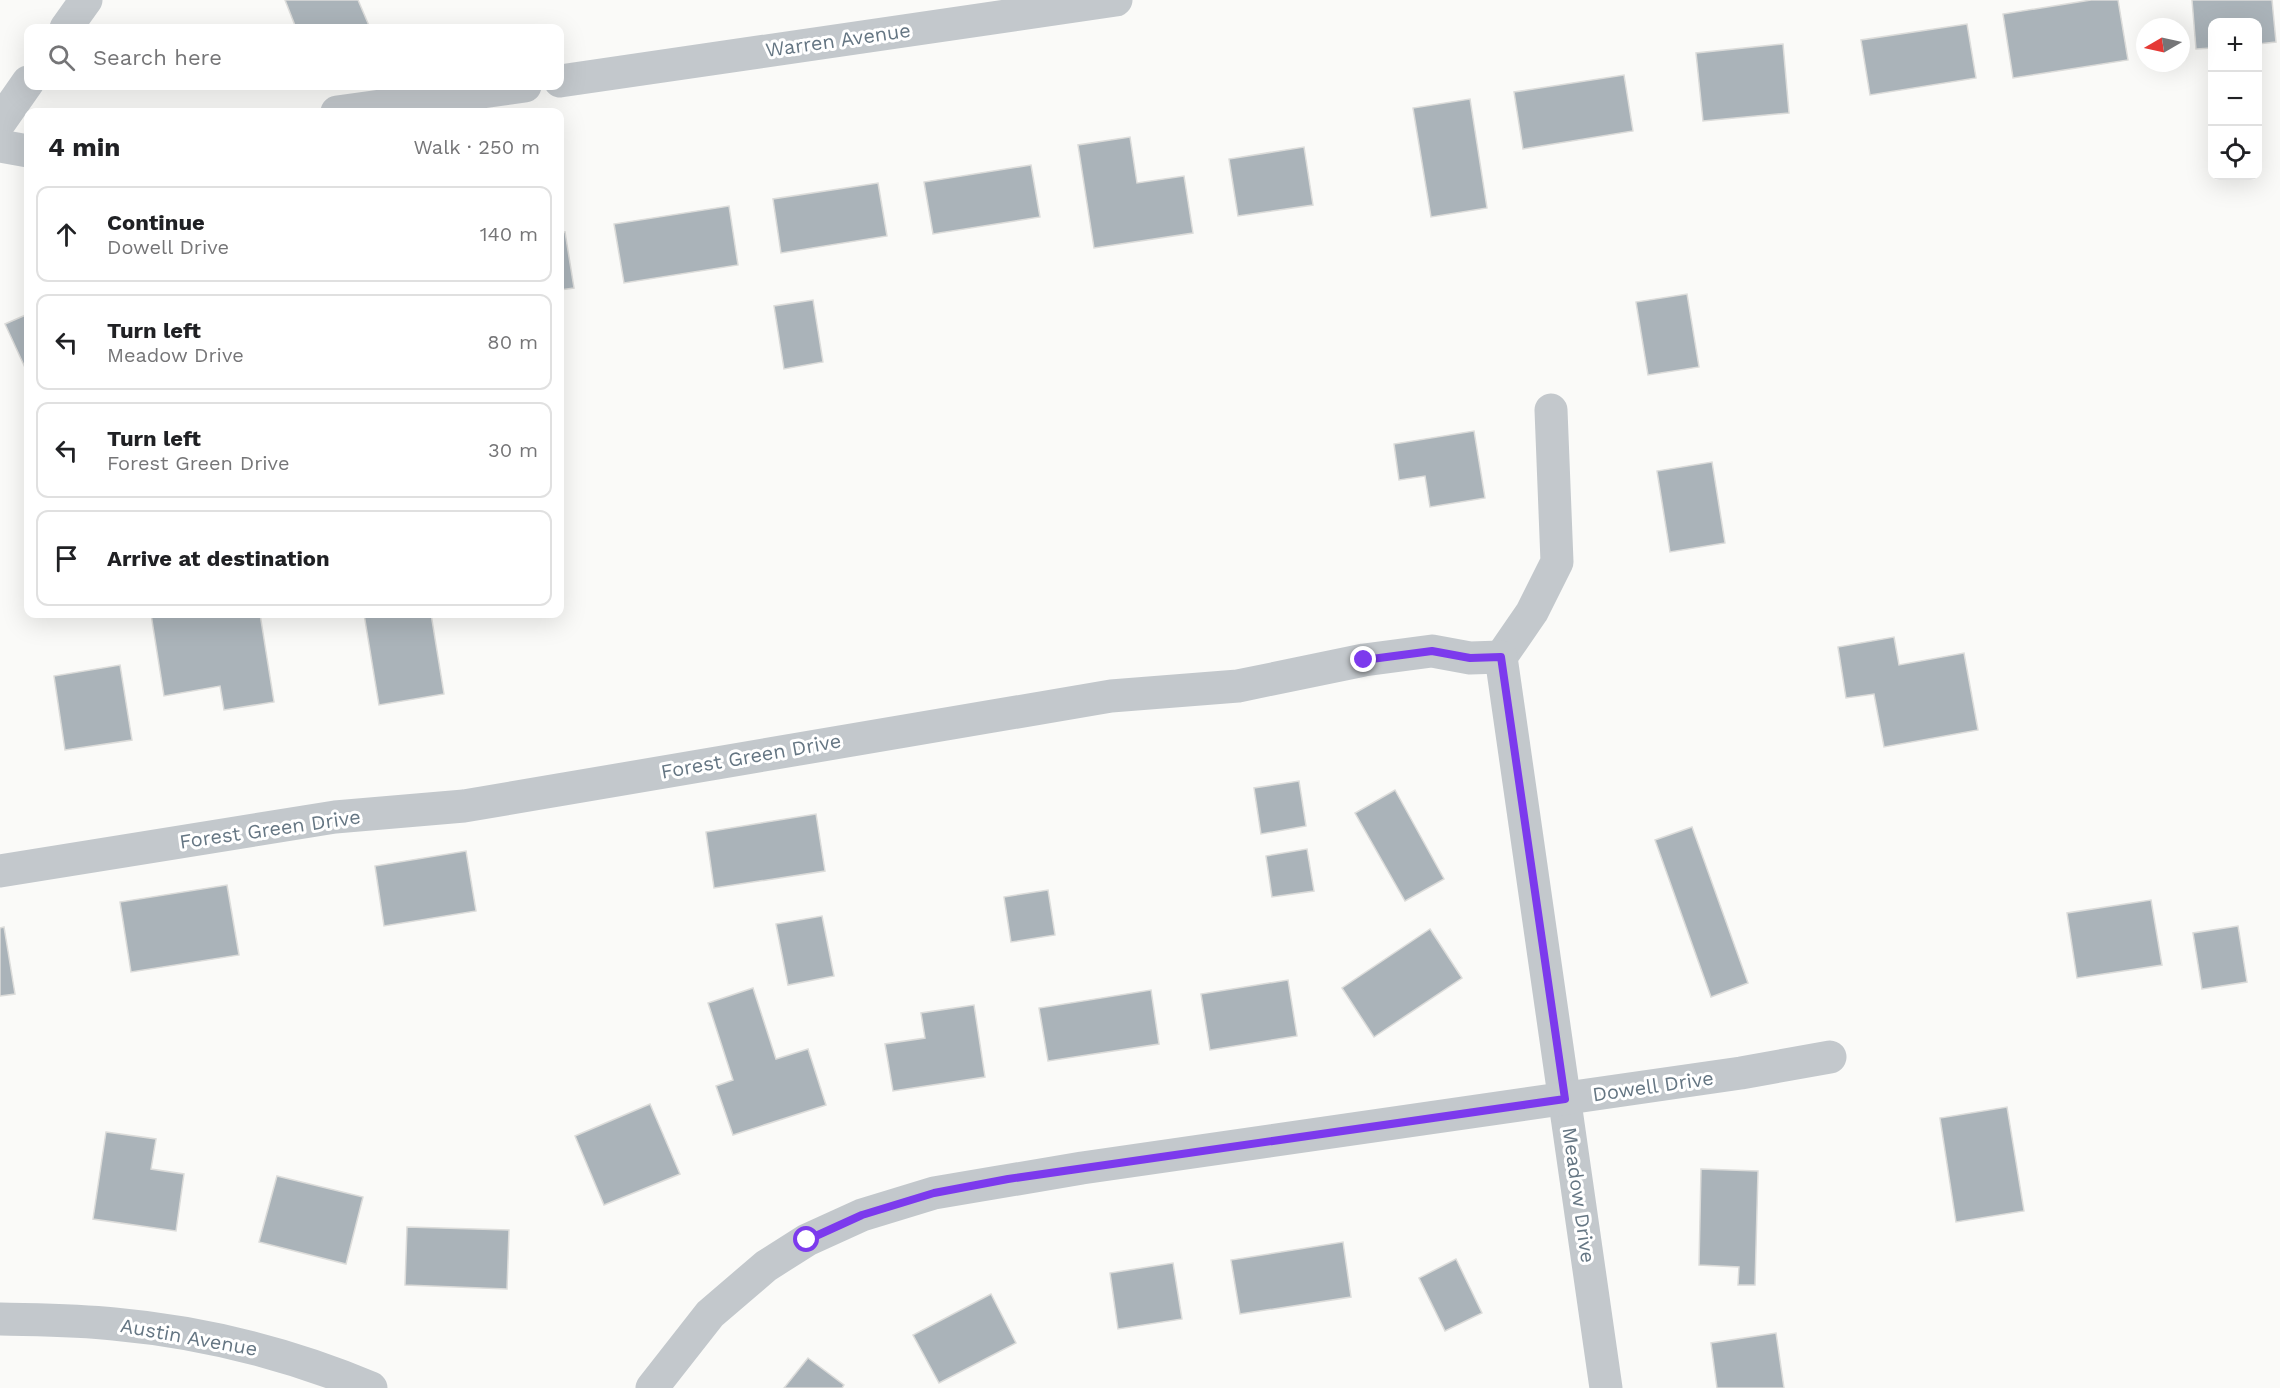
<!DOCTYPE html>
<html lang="en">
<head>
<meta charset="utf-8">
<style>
  body { margin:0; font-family:"Work Sans",sans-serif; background:#f6f6f6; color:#202124 }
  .controls { position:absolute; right:18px; top:18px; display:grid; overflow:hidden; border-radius:12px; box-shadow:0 6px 24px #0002 }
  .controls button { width:54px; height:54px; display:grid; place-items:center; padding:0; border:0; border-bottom:2px solid #e0e0e0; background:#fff; color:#202124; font:30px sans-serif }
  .compass { position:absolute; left:2136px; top:18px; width:54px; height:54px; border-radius:50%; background:#fff; box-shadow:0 6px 24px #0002; rotate:261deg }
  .stop { position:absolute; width:18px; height:18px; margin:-14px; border:4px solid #7c3aed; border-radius:50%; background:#fff }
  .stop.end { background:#7c3aed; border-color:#fff; box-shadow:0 2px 6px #0008 }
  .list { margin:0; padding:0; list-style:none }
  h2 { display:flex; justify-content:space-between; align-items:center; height:78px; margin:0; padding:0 24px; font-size:26px }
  h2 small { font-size:20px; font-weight:400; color:#757577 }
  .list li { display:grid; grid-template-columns:39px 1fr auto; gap:18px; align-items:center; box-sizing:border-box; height:96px; margin:0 12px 12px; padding:0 12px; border:2px solid #e0e0e0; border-radius:12px }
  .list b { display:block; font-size:22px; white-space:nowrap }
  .list p { margin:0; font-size:20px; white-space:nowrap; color:#757577 }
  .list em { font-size:20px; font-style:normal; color:#757577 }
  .icon { flex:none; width:33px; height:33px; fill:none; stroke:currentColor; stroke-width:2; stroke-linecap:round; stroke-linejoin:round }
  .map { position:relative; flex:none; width:2280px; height:1388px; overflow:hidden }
  .search { position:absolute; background:#fff; box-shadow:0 6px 24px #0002; left:24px; top:24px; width:540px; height:66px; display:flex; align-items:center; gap:15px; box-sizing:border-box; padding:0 21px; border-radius:12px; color:#757577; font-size:22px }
  .panel { position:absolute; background:#fff; box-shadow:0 6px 24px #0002; left:24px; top:108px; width:540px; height:510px; border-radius:12px }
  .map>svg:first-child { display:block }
  .building { fill:#aab3b9; stroke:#dcdcda; stroke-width:1.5 }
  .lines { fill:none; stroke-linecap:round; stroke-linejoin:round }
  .street { stroke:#c3c8cc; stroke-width:33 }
  .route { stroke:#7c3aed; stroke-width:8 }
  .labels { text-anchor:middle; stroke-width:6; stroke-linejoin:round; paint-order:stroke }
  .street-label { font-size:20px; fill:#657683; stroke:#fff }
</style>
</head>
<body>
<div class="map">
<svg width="2280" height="1388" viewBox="0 0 2280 1388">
  <rect width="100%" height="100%" fill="#fafaf8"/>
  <g class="building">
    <path d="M285 0H358L370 28H296Z"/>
    <path d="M2091 0H2118L2128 60 2013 78 2003 14Z"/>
    <path d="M2192 0H2272L2276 42 2258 44V22H2212V48L2196 49Z"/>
    <path d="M1967 24 1976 78 1870 95 1861 40Z"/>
    <path d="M1783 44 1789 113 1703 121 1696 53Z"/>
    <path d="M1624 75 1633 131 1523 149 1514 92Z"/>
    <path d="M1470 99 1487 208 1431 217 1413 108Z"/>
    <path d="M1130 137 1137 183 1184 176 1193 233 1094 248 1078 145Z"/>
    <path d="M1304 147 1313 205 1238 216 1229 159Z"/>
    <path d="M1031 165 1040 217 933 234 924 182Z"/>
    <path d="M878 183 887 236 781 253 773 199Z"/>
    <path d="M729 206 738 265 624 283 614 224Z"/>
    <path d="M565 232 574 288 560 290V233Z"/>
    <path d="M1687 294 1699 367 1648 375 1636 302Z"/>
    <path d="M813 300 823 362 784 369 774 306Z"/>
    <path d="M28 314V374L5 324Z"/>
    <path d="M1474 431 1485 498 1430 507 1425 476 1399 480 1394 444Z"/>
    <path d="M1712 462 1725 543 1670 552 1657 471Z"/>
    <path d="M151 614H260L274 702 224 710 220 686 164 696Z"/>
    <path d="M364 614H431L444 694 379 705Z"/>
    <path d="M1894 637 1899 665 1964 653 1978 730 1884 747 1874 694 1846 698 1838 647Z"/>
    <path d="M120 665 132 740 65 750 54 676Z"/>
    <path d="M1299 781 1306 826 1261 834 1254 788Z"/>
    <path d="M1395 790 1444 879 1405 901 1355 813Z"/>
    <path d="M816 814 825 871 714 888 706 832Z"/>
    <path d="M1692 827 1748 983 1711 997 1655 840Z"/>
    <path d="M1307 849 1314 891 1272 897 1266 856Z"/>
    <path d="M466 851 476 911 384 926 375 866Z"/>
    <path d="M227 885 239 955 131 972 120 902Z"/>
    <path d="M1048 890 1055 935 1011 942 1004 897Z"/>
    <path d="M2151 900 2162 965 2077 978 2067 913Z"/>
    <path d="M822 916 834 976 788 985 776 924Z"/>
    <path d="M2238 926 2247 982 2202 989 2193 933Z"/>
    <path d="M4 927 15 994 0 996V928Z"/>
    <path d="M1430 929 1462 978 1374 1037 1342 988Z"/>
    <path d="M1288 980 1297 1036 1210 1050 1201 994Z"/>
    <path d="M753 988 776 1059 808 1049 826 1105 733 1135 716 1086 733 1080 708 1003Z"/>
    <path d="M1151 990 1159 1044 1048 1061 1039 1008Z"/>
    <path d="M974 1005 985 1077 893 1091 885 1044 925 1038 921 1013Z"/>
    <path d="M650 1104 680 1174 604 1205 575 1136Z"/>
    <path d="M2007 1107 2024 1211 1956 1222 1940 1118Z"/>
    <path d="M106 1132 156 1139 151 1169 184 1174 176 1231 93 1219Z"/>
    <path d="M1701 1169 1758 1171 1755 1285H1738L1739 1267 1699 1265Z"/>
    <path d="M277 1176 363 1197 346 1264 259 1242Z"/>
    <path d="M407 1227 509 1230 507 1289 405 1285Z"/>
    <path d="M1343 1242 1351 1297 1240 1314 1231 1260Z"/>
    <path d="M1456 1259 1482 1313 1445 1331 1419 1278Z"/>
    <path d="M1173 1263 1182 1319 1118 1329 1110 1273Z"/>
    <path d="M991 1294 1016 1343 939 1383 913 1335Z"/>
    <path d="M1776 1333 1784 1388H1717L1711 1343Z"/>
    <path d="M808 1358 844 1385 842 1388H784Z"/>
  </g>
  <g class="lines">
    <g class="street">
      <path d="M66 28 86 0"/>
      <path d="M560 81 1116 0"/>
      <path d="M337 112 525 86"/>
      <path d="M0 122 28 82"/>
      <path d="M0 146 28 151"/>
      <path d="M1551 410 1557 562 1532 612 1501 657 1606 1388"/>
      <path d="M0 871 335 817 464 806 1111 696 1238 686 1364 660 1432 651 1470 658 1501 657"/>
      <path d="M0 1319C38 1320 77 1320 114 1324 202 1332 290 1354 371 1388"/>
      <path d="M652 1388 710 1314 766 1266 807 1240 862 1215 934 1193 1082 1168 1741 1073 1830 1057"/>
    </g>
  </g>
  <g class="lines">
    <path class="route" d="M807 1240 862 1215 934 1193 1008 1179 1565 1099 1501 657 1470 658 1432 651 1364 660"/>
  </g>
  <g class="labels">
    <g class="street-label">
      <text transform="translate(838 40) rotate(-8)" y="7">Warren Avenue</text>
      <text transform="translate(751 756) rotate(-10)" y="7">Forest Green Drive</text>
      <text transform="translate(270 829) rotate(-8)" y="7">Forest Green Drive</text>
      <text transform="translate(1653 1086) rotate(-8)" y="7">Dowell Drive</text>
      <text transform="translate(1579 1195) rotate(82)" y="7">Meadow Drive</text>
      <text transform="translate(189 1337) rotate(10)" y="7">Austin Avenue</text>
    </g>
  </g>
</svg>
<div class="controls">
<button>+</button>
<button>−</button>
<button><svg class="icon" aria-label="locate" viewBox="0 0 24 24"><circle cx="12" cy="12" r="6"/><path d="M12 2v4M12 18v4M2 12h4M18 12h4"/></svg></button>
</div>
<svg class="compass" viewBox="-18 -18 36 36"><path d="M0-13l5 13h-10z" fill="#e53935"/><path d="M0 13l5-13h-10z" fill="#757577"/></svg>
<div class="stop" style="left:807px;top:1240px"></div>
<div class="stop end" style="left:1364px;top:660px"></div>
<div class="search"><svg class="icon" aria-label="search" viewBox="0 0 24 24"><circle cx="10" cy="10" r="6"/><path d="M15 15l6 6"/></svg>Search here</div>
<section class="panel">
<h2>4 min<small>Walk · 250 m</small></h2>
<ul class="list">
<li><svg class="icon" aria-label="ahead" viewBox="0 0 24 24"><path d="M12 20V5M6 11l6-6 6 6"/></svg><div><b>Continue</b><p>Dowell Drive</p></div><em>140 m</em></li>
<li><svg class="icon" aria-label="left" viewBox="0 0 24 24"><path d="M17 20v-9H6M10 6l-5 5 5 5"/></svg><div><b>Turn left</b><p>Meadow Drive</p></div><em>80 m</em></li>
<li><svg class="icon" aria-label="left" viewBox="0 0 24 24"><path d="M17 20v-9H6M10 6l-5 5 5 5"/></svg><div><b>Turn left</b><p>Forest Green Drive</p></div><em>30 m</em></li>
<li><svg class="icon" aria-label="arrive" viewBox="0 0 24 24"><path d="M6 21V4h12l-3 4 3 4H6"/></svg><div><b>Arrive at destination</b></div></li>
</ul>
</section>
</div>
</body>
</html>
